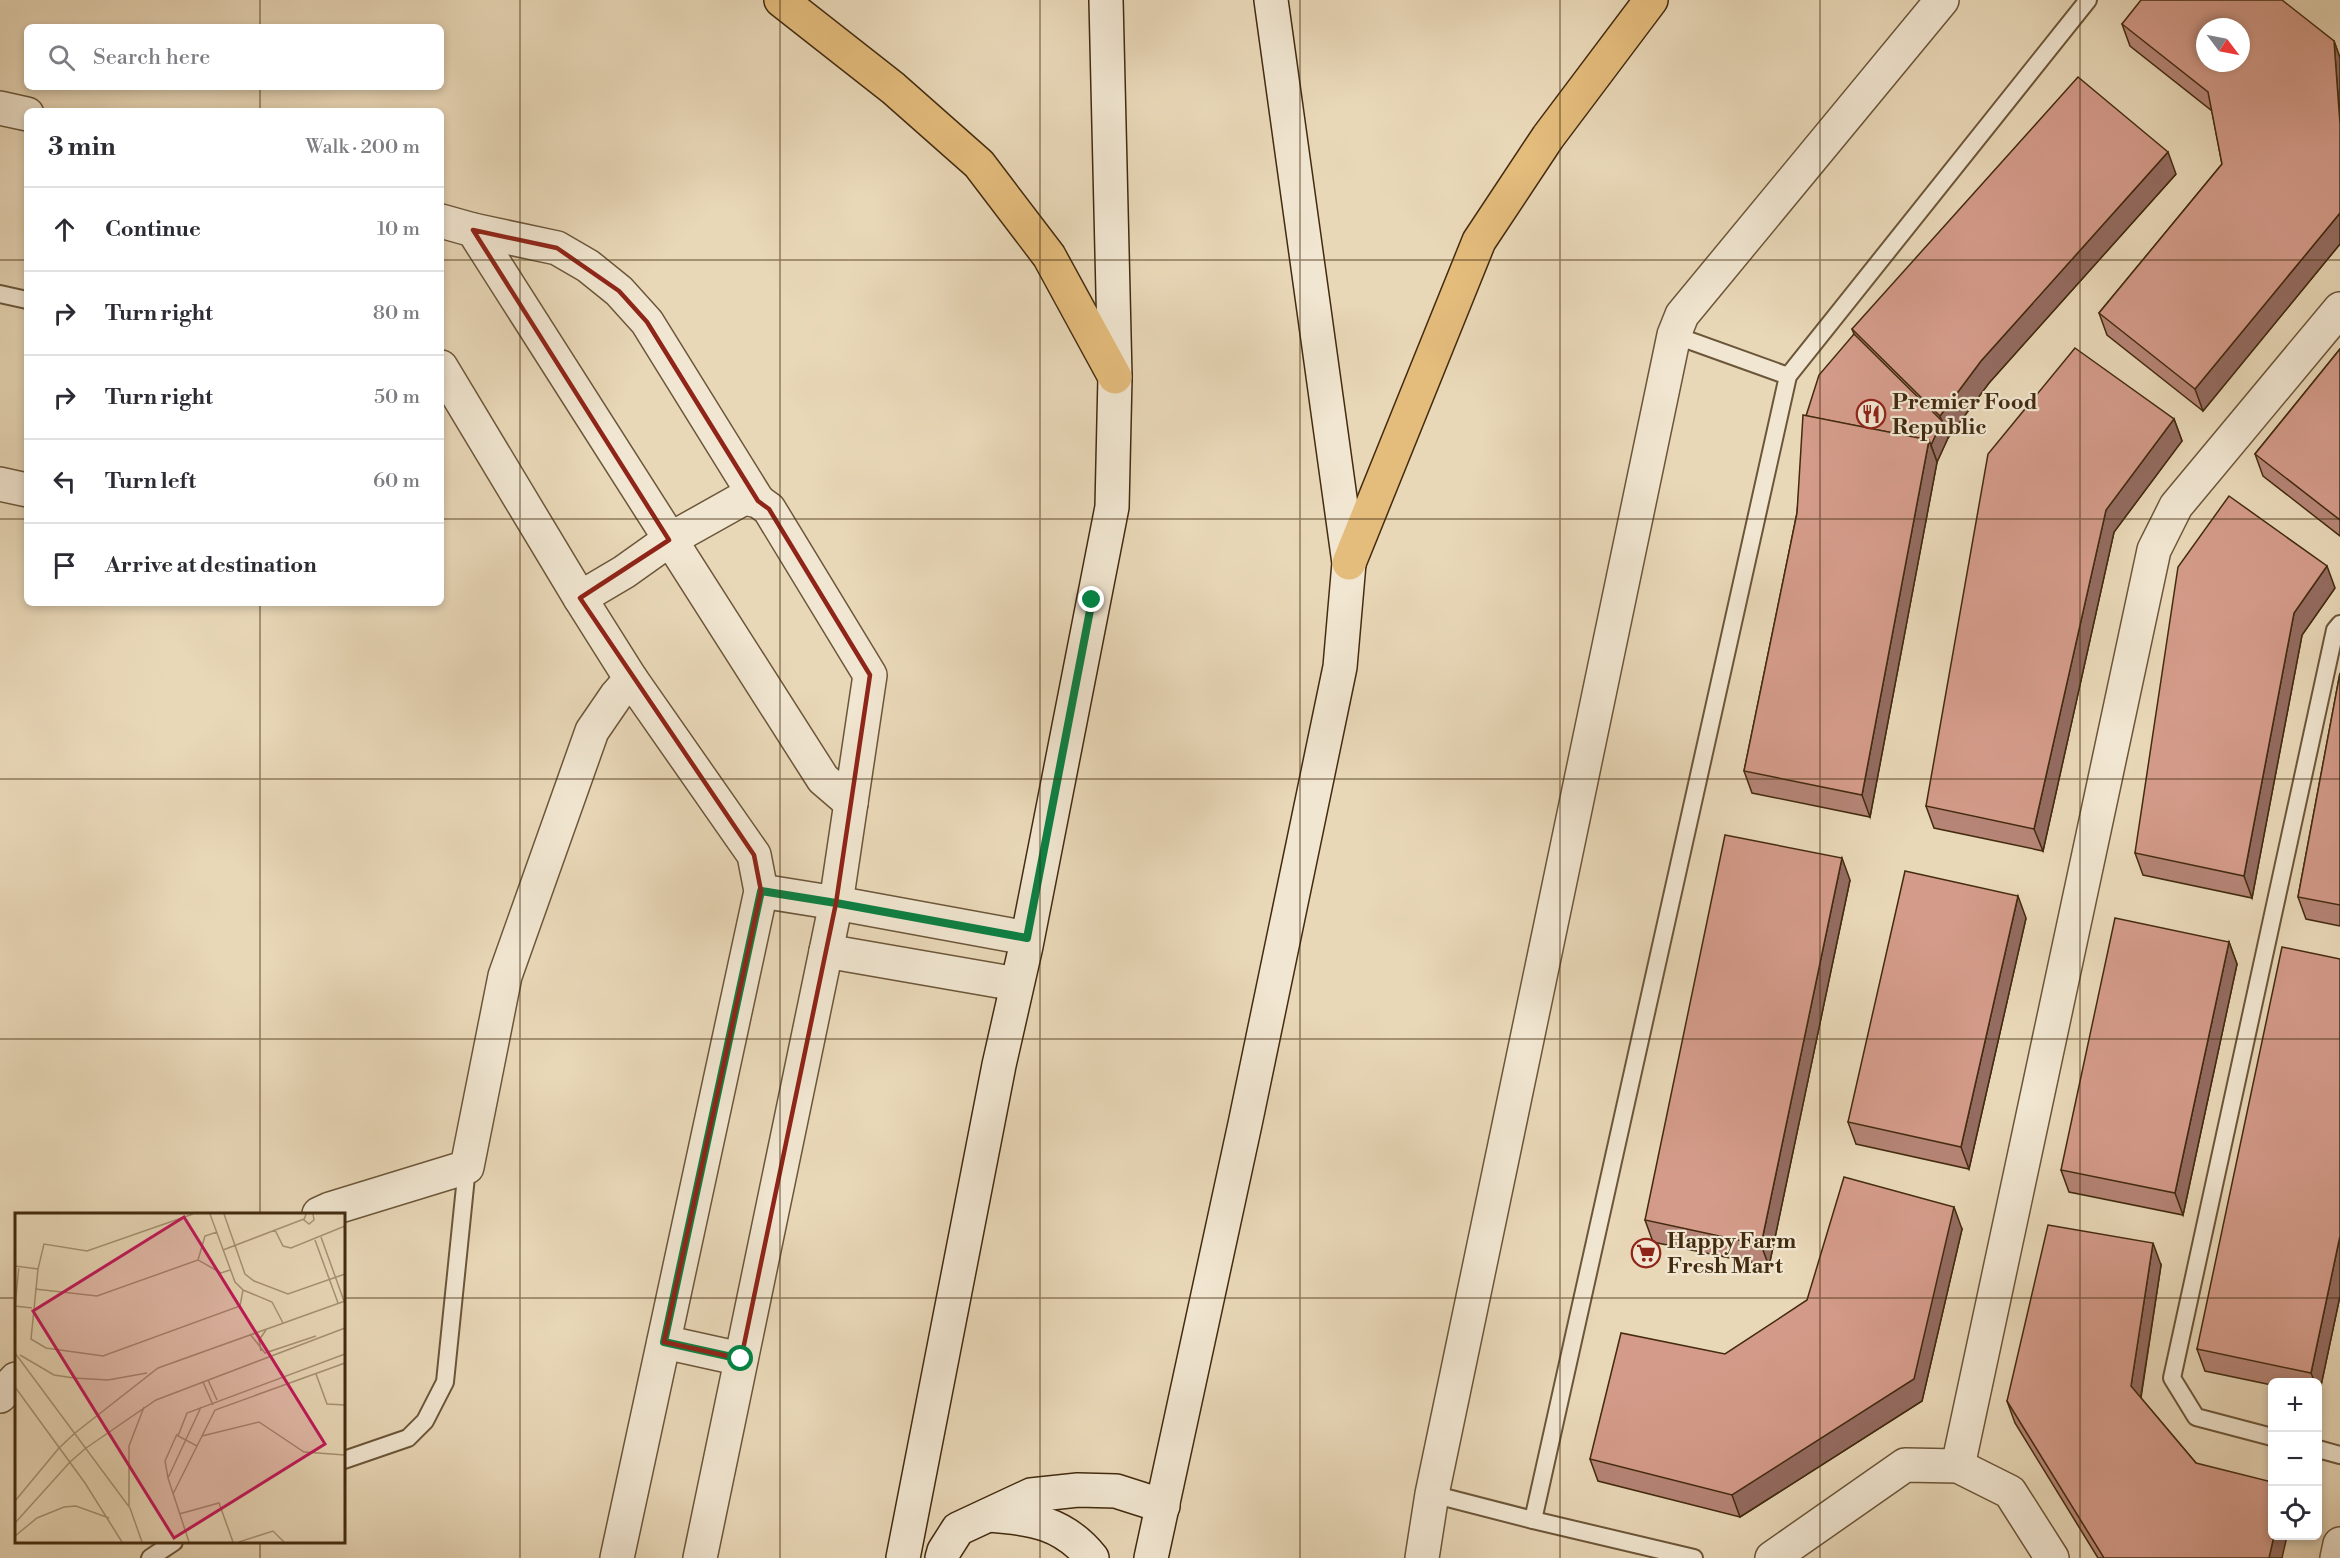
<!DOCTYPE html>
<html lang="en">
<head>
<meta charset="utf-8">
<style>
  body { margin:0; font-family:"Libre Bodoni",serif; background:#f2f2f3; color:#2b2b33 }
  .controls { position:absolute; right:18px; bottom:18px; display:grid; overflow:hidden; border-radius:9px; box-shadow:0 3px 9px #0003 }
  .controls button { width:54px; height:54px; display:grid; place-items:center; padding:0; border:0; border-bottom:2px solid #e1e1e2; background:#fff; color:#2b2b33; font:30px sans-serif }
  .compass { position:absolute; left:2196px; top:18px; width:54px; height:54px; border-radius:50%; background:#fff; box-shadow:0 3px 9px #0003; rotate:122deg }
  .stop { position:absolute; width:18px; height:18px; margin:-14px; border:4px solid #0b8043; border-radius:50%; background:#fff }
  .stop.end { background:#0b8043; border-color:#fff; box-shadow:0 2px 6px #0008 }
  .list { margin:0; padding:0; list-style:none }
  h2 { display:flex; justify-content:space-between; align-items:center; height:78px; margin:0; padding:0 24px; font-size:26px }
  h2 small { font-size:20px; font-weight:400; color:#7c7c81 }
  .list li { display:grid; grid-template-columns:39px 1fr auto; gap:18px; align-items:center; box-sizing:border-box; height:84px; padding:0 24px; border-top:2px solid #e1e1e2 }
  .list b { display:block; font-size:22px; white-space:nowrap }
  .list em { font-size:20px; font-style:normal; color:#7c7c81 }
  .icon { flex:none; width:33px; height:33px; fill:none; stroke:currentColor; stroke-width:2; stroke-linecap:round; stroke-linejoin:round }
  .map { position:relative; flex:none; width:2340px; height:1558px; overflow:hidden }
  .search { position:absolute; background:#fff; box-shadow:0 3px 9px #0003; left:24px; top:24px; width:420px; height:66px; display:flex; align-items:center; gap:15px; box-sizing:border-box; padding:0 21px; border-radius:9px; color:#7c7c81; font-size:22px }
  .panel { position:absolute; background:#fff; box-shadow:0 3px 9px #0003; left:24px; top:108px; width:420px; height:498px; border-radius:9px }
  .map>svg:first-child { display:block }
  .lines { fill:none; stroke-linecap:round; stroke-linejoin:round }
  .lane-casing { stroke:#6c5639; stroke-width:20 }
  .street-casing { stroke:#6c5639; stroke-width:36 }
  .secondary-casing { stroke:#432b0f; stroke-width:36 }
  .highway-casing { stroke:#432b0f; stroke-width:36 }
  .lane { stroke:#f1e6d1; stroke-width:16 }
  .street { stroke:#f1e6d1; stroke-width:33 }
  .secondary { stroke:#f1e6d1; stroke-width:33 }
  .highway { stroke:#e4bc7c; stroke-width:33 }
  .wall { fill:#b68577; stroke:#432b0f; stroke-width:1.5 }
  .shaded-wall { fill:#946c61; stroke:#432b0f; stroke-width:1.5 }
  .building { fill:#d49b8a; stroke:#432b0f; stroke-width:1.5; fill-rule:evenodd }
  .route { stroke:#0b8043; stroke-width:8 }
  .marked { fill:none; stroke:#8f2418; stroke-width:4.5; stroke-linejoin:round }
  .grid { fill:none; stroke:#432b0f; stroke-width:1.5; stroke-opacity:0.55 }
  .labels { text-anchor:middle; stroke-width:4.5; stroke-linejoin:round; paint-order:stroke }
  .poi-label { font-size:22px; font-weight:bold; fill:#432b0f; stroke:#f1e6d1; text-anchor:start }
  .inset-road { fill:none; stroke:#a79374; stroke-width:1.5 }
  .view { fill:#c2185b; fill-opacity:0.15; stroke:#c2185b; stroke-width:3 }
  .inset-edge { fill:none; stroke:#432b0f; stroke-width:3 }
</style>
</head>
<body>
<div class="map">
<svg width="2340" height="1558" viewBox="0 0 2340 1558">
  <rect width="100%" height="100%" fill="#e9d8b8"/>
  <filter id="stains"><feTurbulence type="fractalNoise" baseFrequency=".00333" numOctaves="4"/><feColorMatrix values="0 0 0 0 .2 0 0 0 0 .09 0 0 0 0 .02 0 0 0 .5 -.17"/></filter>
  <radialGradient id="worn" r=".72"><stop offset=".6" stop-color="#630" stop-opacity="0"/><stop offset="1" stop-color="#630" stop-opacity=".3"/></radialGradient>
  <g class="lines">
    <g class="lane-casing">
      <g id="lane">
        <path d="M0 294 27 300"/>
        <path d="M1674 335 1788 376"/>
        <path d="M2272 1437 2196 1417 2172 1378 2335 630 2340 624"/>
        <path d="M2318 1449 2340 1455"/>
        <path d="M344 1460 408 1438 425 1421 445 1382 467 1167"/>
        <path d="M1432 1494 1533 1520 1694 1558"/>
        <path d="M1533 1520 1788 376 2088 0"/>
        <path d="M150 1558 174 1542"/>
      </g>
    </g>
    <g class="street-casing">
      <g id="street">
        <path d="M0 108 27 114"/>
        <path d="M441 221 473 230 823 779 851 803"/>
        <path d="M473 230 557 248 588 266 619 291 647 322 758 501"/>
        <path d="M441 367 580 598"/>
        <path d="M0 484 27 490"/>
        <path d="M761 891 836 903 1027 938"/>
        <path d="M826 951 1016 984"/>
        <path d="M319 1214 330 1209 467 1167 505 976 592 731 616 696 631 679"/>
        <path d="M664 1342 741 1359"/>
        <path d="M0 1396 16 1379"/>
        <path d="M1958 1466 2154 550 2176 506 2340 309"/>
        <path d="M617 1558 761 891 754 855 631 679 580 598 624 572 669 540 744 498 758 501 769 509 870 675 836 903 700 1558"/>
        <path d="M1422 1558 1432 1494 1674 335 1682 315 1942 0"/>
        <path d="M1772 1558 1905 1465 1958 1466 2010 1492 2052 1558"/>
        <path d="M2337 1558 2340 1544"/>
      </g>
    </g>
    <g class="secondary-casing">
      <g id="secondary">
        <path d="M989 1515C1032 1518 1064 1523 1092 1558"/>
        <path d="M903 1558 999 1065 1026 946 1112 507 1115 377 1106 0"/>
        <path d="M942 1558 944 1551 958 1529 1031 1495 1078 1490 1116 1491 1163 1506"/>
        <path d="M1151 1558 1245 1124 1340 667 1349 563 1271 0"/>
      </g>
    </g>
    <g class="highway-casing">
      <g id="highway">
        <path d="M781 0 893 88 979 164 1049 256 1115 377"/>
        <path d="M1349 563 1479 241 1548 137 1651 0"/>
      </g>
    </g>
    <use href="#lane" class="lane"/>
    <use href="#street" class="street"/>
    <use href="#secondary" class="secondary"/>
    <use href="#highway" class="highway"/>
  </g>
  <g class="wall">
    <path d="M2122 24 2334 41 2340 58V244L2203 411 2107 335 2099 313 2222 164 2212 111 2130 46Z"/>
    <path d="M2176 174 1989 383 1948 438 1937 462 1870 817 1752 793 1744 771 1797 513 1806 416 1854 334 1852 329Z"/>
    <path d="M2340 349V536L2263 476 2255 454Z"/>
    <path d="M2174 419 2182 441 2114 532 2043 851 1934 828 1926 806Z"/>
    <path d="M2335 588 2302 635 2252 898 2143 875 2135 853Z"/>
    <path d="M2340 673V926L2306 919 2298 897Z"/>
    <path d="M1850 880 1769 1266 1653 1242 1645 1220Z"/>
    <path d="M2026 918 1969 1169 1856 1144 1848 1122Z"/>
    <path d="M2229 942 2237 964 2183 1215 2069 1192 2061 1170Z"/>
    <path d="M2340 959V1296L2319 1395H2318V1383H2272V1385L2205 1371 2197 1349Z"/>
    <path d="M1962 1229 1922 1401 1740 1517 1598 1481 1590 1459Z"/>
    <path d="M2161 1265 2141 1398 2196 1463 2282 1558H2098L2015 1423 2007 1401Z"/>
  </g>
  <g class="shaded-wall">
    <path d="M2334 41 2340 58V124Z"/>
    <path d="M2168 152 2176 174 1989 383 1948 438 1940 416 1981 361Z"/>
    <path d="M2340 213V244L2203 411 2195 389Z"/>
    <path d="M2174 419 2182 441 2114 532 2043 851 2034 829 2106 510Z"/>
    <path d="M1942 421 1948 438 1937 462 1931 445Z"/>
    <path d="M1929 440 1937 462 1870 817 1862 795Z"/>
    <path d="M2327 566 2335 588 2302 635 2252 898 2244 876 2294 613Z"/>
    <path d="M1842 858 1850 880 1769 1266 1761 1245Z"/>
    <path d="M2018 896 2026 918 1969 1169 1961 1147Z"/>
    <path d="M2229 942 2237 964 2183 1215 2175 1193Z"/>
    <path d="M1954 1207 1962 1229 1922 1401 1740 1517 1732 1495Z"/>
    <path d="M2340 1236V1296L2319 1395 2318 1391V1383H2315L2311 1373Z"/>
    <path d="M2153 1243 2161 1265 2139 1408 2131 1386Z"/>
    <path d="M2274 1536H2287L2282 1558H2269Z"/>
  </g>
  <g class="building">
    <path d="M2141 0H2282L2334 41 2340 124V213L2195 389 2099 313 2222 164 2208 92 2122 24ZM2205 27H2241V63H2205Z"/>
    <path d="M2078 77 2168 152 1981 361 1940 416 1852 329Z"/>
    <path d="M1854 334 1942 421 1931 445 1929 440 1806 416 1819 375Z"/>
    <path d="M2075 348 2174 419 2106 510 2034 829 1926 806 1988 454Z"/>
    <path d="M2340 349V520L2255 454Z"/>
    <path d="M1803 415 1929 440 1862 795 1744 771 1797 513Z"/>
    <path d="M2229 496 2327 566 2294 613 2244 876 2135 853 2178 567Z"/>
    <path d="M2340 673V905L2298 897Z"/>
    <path d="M1725 835 1842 858 1761 1245 1645 1220Z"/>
    <path d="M1905 871 2018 896 1961 1147 1848 1122Z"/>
    <path d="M2115 918 2229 942 2175 1193 2061 1170Z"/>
    <path d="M2282 947 2340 959V1236L2311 1373 2197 1349Z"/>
    <path d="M1844 1177 1954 1207 1914 1379 1732 1495 1590 1459 1621 1333 1725 1354 1807 1300Z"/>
    <path d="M2048 1225 2153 1243 2131 1386 2196 1463 2272 1482V1536H2274L2269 1558H2104L2007 1401Z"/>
  </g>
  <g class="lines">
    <path class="route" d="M741 1359 664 1342 761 891 836 903 1027 938 1092 600"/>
  </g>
  <path class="marked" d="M473 230 557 248 619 291 647 322 758 501 769 509 870 675 836 903 741 1359 664 1342 761 891 754 855 580 598 669 540Z"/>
  <path class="grid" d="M260 0V27M520 0V1558M780 0V1558M1040 0V1558M1300 0V1558M1560 0V1558M1820 0V1558M2080 0V1558M260 87V111M0 260H27M441 260H2340M0 519H27M441 519H2340M260 603V1214M0 779H2340M0 1039H2340M0 1298H16M344 1298H2340M260 1542V1558"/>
  <defs>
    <g id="restaurant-ring" transform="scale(1.5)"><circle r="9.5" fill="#f1e6d1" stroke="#8f2418" stroke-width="1.5"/><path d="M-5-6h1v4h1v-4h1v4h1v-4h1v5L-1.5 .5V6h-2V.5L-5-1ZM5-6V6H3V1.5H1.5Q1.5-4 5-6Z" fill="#8f2418"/></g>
    <g id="supermarket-ring" transform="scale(1.5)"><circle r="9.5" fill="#f1e6d1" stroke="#8f2418" stroke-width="1.5"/><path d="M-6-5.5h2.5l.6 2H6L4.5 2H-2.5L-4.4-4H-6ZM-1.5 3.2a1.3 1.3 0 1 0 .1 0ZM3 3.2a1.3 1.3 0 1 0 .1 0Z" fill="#8f2418"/></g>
  </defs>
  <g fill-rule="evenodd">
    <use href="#restaurant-ring" x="1871" y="414"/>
    <use href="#supermarket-ring" x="1646" y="1253"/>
  </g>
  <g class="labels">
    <g class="poi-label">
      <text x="1892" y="409">Premier Food<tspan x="1892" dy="25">Republic</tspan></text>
      <text x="1667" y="1248">Happy Farm<tspan x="1667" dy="25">Fresh Mart</tspan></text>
    </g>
  </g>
  <g transform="translate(15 1213)">
    <rect width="330" height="330" fill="#e9d8b8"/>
    <path class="inset-road" d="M178 1 72 38 29 31 23 56 16 126 31 135 88 143 225 93 228 77 220 69 195 1M209 1 230 61 239 68 273 81 330 61M291 1 289 7 294 11 299 7 298 1M260 17 268 33 276 35 330 13M202 19 190 23 183 47 206 60 215 57M306 24 329 88M300 27 323 90M208 37 289 6M0 53 23 56M4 53 0 93 17 95M20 76 82 83 183 47M228 77 257 89 268 110M235 121 250 140 301 123M246 138 244 127 251 117M0 140 115 295 127 329M330 141 172 200 163 223 182 233 200 197 330 150M5 142 39 162 59 165 93 167 132 160M301 161 312 191 330 192M193 167 202 187M188 169 198 192M0 174 70 270 107 329M60 220 143 155 330 88M187 223 244 209 289 239 330 242M44 235 60 220M71 235 141 187 330 115M55 249 71 235M153 265 150 248 162 221M158 281 182 233M0 288 44 235M114 293V233L129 194M164 301 204 290 218 329M0 310 55 249M0 323 22 305 49 294 61 293 94 305M174 329 153 265 186 194M224 329 258 318 269 329"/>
    <path class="view" d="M169 4 310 231 159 325 18 98Z"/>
    <rect width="330" height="330" class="inset-edge"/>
  </g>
  <rect width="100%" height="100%" filter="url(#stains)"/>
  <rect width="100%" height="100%" fill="url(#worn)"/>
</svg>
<div class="controls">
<button>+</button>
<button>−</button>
<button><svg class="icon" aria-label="locate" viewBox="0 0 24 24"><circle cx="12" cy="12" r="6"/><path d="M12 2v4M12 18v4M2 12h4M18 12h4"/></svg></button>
</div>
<svg class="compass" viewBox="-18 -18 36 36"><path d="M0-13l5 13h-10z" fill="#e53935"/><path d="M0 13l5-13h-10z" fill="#7c7c81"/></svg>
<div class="stop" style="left:741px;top:1359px"></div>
<div class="stop end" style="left:1092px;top:600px"></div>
<div class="search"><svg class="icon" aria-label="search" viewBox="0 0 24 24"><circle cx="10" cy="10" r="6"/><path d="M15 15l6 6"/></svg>Search here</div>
<section class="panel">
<h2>3 min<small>Walk · 200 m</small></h2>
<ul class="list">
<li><svg class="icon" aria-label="ahead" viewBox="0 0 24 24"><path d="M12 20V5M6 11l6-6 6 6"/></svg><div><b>Continue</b></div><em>10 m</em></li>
<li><svg class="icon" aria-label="right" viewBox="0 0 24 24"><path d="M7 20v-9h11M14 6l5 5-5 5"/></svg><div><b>Turn right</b></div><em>80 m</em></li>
<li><svg class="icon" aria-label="right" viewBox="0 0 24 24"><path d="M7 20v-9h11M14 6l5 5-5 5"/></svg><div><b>Turn right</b></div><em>50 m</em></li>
<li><svg class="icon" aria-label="left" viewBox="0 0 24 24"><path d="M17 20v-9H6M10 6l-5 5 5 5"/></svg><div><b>Turn left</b></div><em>60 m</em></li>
<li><svg class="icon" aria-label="arrive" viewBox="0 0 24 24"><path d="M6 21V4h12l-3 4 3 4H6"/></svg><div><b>Arrive at destination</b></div></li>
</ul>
</section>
</div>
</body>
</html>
